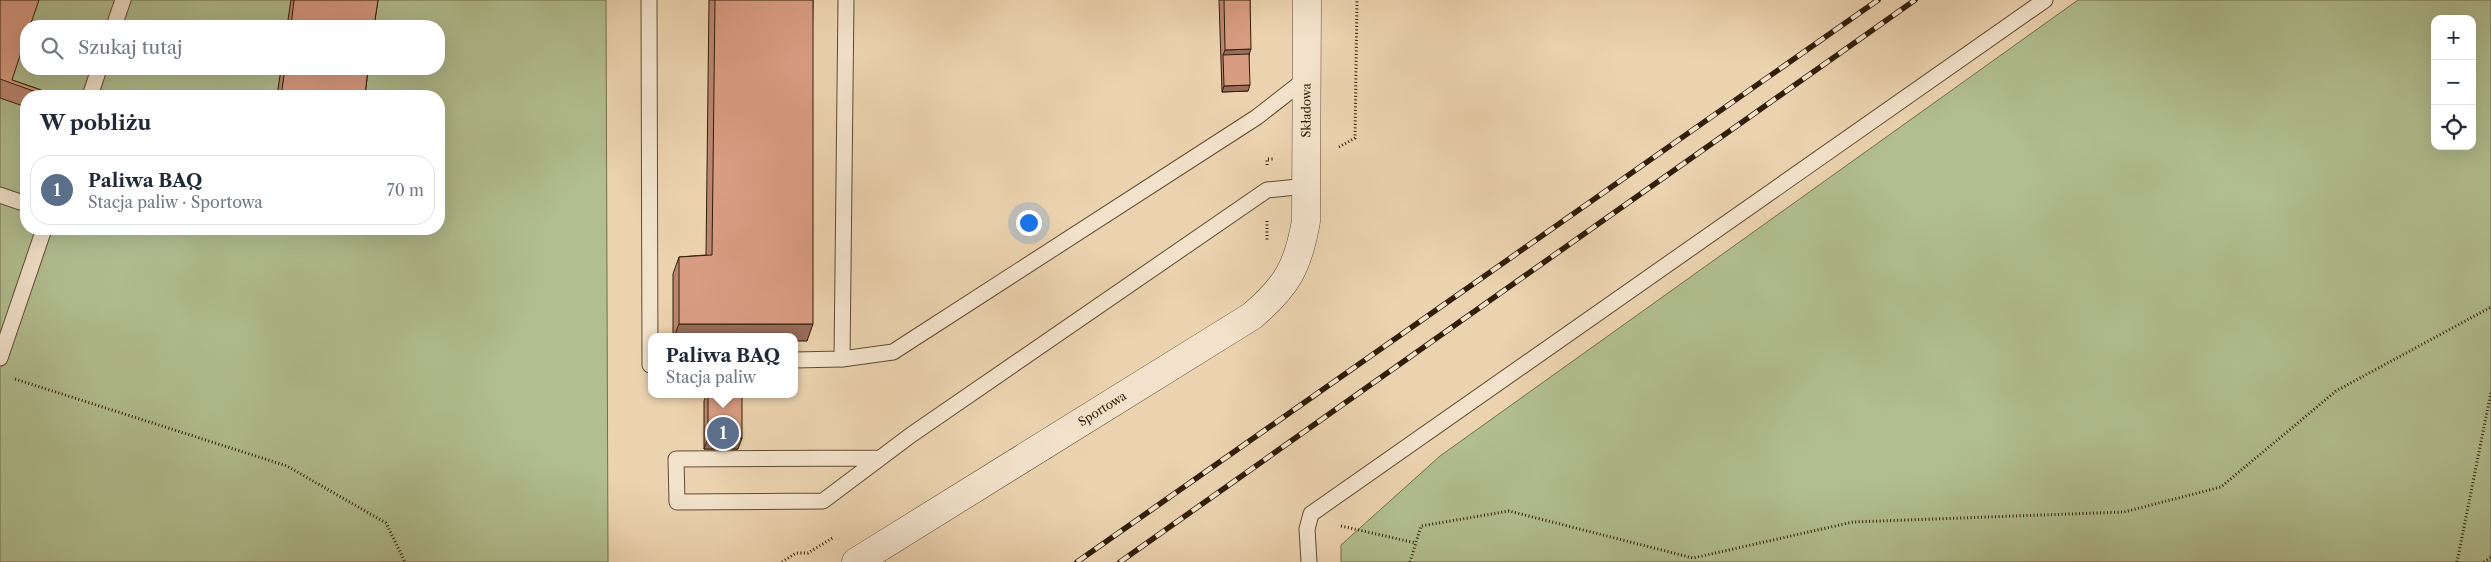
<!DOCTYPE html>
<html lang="pl">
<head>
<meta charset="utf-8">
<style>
  body { margin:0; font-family:"Libre Caslon Text",serif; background:#f6f6f7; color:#1f2937 }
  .controls { position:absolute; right:15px; top:15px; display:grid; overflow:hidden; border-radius:10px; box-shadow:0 5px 20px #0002 }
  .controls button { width:45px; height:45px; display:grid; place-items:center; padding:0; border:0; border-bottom:1px solid #e0e1e3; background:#fff; color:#1f2937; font:25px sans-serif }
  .you { position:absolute; left:1028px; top:222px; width:18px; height:18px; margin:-12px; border:4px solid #fff; border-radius:50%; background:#1a73e8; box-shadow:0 0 0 8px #1a73e833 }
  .badge { display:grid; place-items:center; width:32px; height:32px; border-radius:50%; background:#8f2418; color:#fff; font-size:16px; font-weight:700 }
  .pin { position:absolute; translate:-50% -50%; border:2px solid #fff; box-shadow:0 1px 5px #0006 }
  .popup { position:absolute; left:648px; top:333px; width:150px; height:65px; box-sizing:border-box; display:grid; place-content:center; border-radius:10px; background:#fff; filter:drop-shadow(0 1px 4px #0005); font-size:16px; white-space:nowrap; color:#747a83 }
  .popup b { font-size:19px; color:#1f2937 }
  .popup::after { content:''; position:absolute; left:50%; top:100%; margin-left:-10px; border:10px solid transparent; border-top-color:#fff }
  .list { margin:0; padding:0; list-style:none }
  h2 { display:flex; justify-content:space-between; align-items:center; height:65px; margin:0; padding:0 20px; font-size:21px }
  h2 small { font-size:16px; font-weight:400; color:#747a83 }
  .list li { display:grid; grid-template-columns:32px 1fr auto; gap:15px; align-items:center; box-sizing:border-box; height:70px; margin:0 10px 10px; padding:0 10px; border:1px solid #e0e1e3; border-radius:20px }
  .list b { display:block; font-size:19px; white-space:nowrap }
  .list p { margin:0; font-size:16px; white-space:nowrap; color:#747a83 }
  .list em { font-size:16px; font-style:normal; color:#747a83 }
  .icon { flex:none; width:28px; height:28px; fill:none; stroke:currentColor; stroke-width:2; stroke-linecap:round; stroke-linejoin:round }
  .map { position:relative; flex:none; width:2491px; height:562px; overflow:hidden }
  .search { position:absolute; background:#fff; box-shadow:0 5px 20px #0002; left:20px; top:20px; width:425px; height:55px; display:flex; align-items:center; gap:12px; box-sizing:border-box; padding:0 18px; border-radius:20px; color:#747a83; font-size:19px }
  .panel { position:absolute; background:#fff; box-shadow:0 5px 20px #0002; left:20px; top:90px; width:425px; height:145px; border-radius:20px }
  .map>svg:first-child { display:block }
  .green { fill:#b1be90; stroke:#716e4a; fill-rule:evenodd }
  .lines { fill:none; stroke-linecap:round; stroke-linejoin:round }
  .lane-casing { stroke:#604b30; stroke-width:17 }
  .street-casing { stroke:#604b30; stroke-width:29 }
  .path { stroke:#311e05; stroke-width:3; stroke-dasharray:1 2.5; stroke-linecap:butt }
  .lane { stroke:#f2e2cb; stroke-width:15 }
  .street { stroke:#f2e2cb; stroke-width:28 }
  .rail-casing { stroke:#311e05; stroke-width:5.5 }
  .rail { stroke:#f2e2cb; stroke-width:4; stroke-dasharray:11; stroke-linecap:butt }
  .wall { fill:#ba8670; stroke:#311e05 }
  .shaded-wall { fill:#976d5b; stroke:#311e05 }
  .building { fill:#d89c82; stroke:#311e05 }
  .labels { text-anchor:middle; stroke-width:4; stroke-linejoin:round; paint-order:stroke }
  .street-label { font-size:12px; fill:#311e05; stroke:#f2e2cb }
</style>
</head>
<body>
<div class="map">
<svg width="2491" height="562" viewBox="0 0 2491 562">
  <rect width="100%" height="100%" fill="#ebd3af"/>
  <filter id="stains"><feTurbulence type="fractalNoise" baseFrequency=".004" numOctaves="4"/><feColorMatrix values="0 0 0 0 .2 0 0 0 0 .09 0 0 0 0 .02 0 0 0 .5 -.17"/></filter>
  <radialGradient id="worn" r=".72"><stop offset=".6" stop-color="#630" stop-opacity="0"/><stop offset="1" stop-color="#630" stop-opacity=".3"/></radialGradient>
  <g class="green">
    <path d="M0 0H606L608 562H0ZM26 26H439V69H26ZM26 96H439V229H26Z"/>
    <path d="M2078 0H2491V562H1341V545L1440 456ZM2435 19H2472V146H2435Z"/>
  </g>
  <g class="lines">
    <g class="lane-casing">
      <g id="lane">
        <path d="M649 0 650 365H652"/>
        <path d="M114 26 123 0"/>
        <path d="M90 96 99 69"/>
        <path d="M0 195 26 204"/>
        <path d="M0 358 44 229"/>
        <path d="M842 359 846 0"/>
        <path d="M794 360 842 359 893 352 1257 117 1307 78"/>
        <path d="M879 458 676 459 677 502 823 501 911 435 1267 190 1307 186"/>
        <path d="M1309 562 1307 529 1311 514 2045 0"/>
      </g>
    </g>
    <g class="street-casing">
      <g id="street">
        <path id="s1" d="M856 562 1252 316C1287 286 1298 267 1306 221L1307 0"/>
      </g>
    </g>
    <g class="path">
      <path d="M1339 147 1355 138 1357 0"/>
      <path d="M1267 165V159H1275"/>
      <path d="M1267 221V240"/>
      <path d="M15 379 287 466 386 523 405 562"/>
      <path d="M1341 526 1416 543"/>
      <path d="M782 562 796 553H808L834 537"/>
      <path d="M1410 562 1421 526 1509 511 1693 558 1853 522 2124 512 2221 487 2336 391 2491 307"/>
      <path d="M2457 562 2491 392"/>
      <path d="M2484 562 2491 557"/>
    </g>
    <use href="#lane" class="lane"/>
    <use href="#street" class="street"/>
    <g class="rail-casing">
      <g id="rail">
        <path d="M1077 562 1878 0"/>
        <path d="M1120 562 1915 0"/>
      </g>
    </g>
    <use href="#rail" class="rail"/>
  </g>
  <g class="wall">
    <path d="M0 0 12 80 41 90 38 96H26V107L0 98Z"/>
    <path d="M291 0H378L374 26H287Z"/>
    <path d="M709 0H813L807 341 794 337H673V274L679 257 706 255Z"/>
    <path d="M1219 0H1250L1249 54 1248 91 1222 92Z"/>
    <path d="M281 69H368L365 96H277Z"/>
    <path d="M707 394H708L738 449H704V401Z"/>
  </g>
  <g class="shaded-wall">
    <path d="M1251 49 1247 60 1223 55 1225 50Z"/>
    <path d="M1250 85 1248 91 1222 92 1224 86Z"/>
    <path d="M679 324H813L807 341H794V337H674Z"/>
    <path d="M708 438H742L738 449H704Z"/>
  </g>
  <g class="building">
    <path d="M0 0H39L30 26H26V37L12 80 41 90 39 93 0 79Z"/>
    <path d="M294 0H378L374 26H291Z"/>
    <path d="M715 0H813V324H679V257L712 255Z"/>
    <path d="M1224 0H1250L1251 49 1225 50Z"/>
    <path d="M1249 54 1250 85 1224 86 1223 55Z"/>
    <path d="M285 69H368L365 96H281Z"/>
    <rect x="708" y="394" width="34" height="44"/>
  </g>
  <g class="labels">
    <g class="street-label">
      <text dy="4" stroke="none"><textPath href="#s1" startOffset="689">Składowa</textPath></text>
      <text dy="4" stroke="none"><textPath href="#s1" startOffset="290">Sportowa</textPath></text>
    </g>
  </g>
  <rect width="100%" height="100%" filter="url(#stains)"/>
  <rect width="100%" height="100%" fill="url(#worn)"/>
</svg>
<div class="controls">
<button>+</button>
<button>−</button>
<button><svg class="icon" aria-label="locate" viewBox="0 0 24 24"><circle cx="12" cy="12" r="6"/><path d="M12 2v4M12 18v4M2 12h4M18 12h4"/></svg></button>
</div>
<div class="you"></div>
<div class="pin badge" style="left:723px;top:433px;background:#5c6f8a">1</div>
<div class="popup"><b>Paliwa BAQ</b>Stacja paliw</div>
<div class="search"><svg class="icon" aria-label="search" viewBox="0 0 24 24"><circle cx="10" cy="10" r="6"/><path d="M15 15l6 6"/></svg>Szukaj tutaj</div>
<section class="panel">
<h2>W pobliżu<small></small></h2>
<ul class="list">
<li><span class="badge" style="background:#5c6f8a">1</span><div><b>Paliwa BAQ</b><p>Stacja paliw · Sportowa</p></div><em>70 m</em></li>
</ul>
</section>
</div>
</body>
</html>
